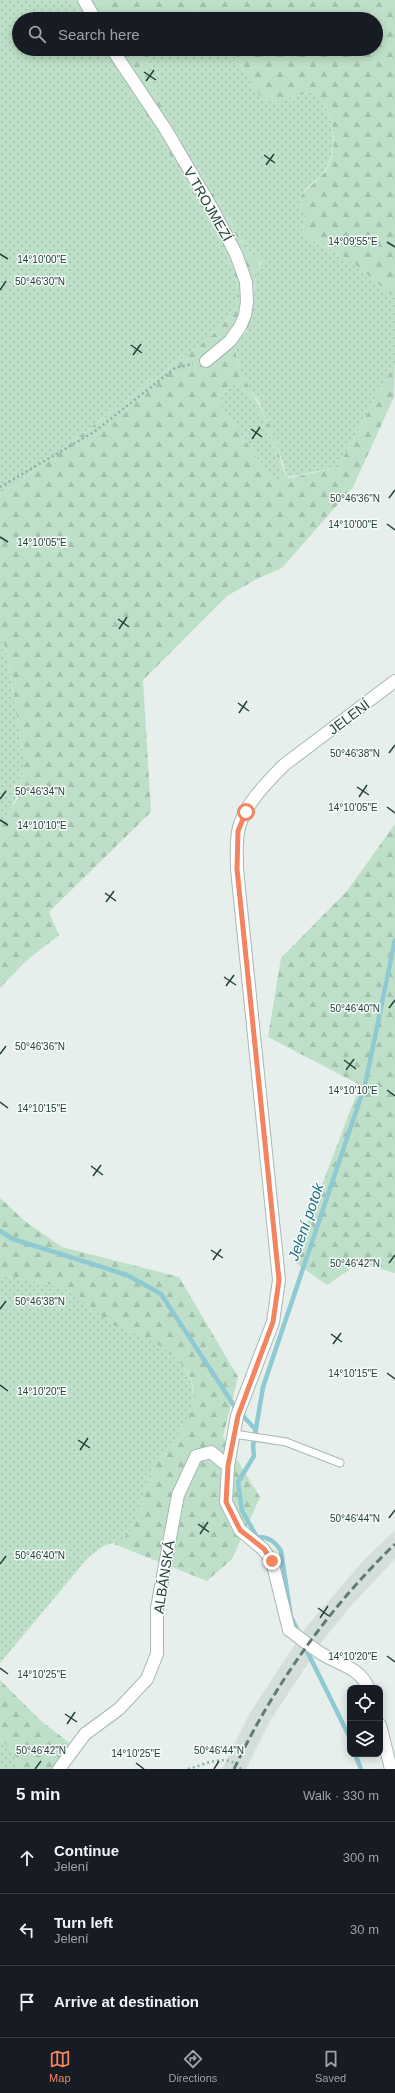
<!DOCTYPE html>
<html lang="en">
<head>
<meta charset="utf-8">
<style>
  body { margin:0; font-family:Arial,sans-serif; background:#242831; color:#f1f3f6 }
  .controls { position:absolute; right:12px; bottom:12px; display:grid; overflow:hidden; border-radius:8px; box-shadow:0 2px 10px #0003 }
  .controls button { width:36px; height:36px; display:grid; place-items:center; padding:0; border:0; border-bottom:1px solid #363941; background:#171b24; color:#f1f3f6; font:20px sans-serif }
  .stop { position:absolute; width:12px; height:12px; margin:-9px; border:3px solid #f4845f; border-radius:50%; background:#fff }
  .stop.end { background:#f4845f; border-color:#fff; box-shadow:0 1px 4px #0008 }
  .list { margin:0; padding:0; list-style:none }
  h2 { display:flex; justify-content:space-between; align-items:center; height:52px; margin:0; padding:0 16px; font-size:17px }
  h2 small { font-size:13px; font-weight:400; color:#9ea1a6 }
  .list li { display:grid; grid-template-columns:26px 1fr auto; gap:12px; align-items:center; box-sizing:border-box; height:72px; padding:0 16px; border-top:1px solid #363941 }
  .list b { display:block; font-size:15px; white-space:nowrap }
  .list p { margin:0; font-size:13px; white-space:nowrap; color:#9ea1a6 }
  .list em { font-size:13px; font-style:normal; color:#9ea1a6 }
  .icon { flex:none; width:22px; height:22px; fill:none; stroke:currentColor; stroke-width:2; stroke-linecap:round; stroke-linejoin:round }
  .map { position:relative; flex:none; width:395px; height:1769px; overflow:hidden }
  .search { position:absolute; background:#171b24; box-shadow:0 2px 10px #0003; left:12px; right:12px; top:12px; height:44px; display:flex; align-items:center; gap:10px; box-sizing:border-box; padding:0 14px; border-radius:22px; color:#9ea1a6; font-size:15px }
  .sheet { height:268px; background:#171b24 }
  nav { display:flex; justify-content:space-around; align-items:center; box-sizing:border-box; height:56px; border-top:1px solid #363941; background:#171b24; font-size:11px; color:#9ea1a6 }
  nav a { display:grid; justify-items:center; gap:2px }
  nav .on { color:#f4845f }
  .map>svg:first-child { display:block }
  .built { fill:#d4dfda }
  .grass { fill:url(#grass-dots) }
  .forest { fill:url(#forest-firs); fill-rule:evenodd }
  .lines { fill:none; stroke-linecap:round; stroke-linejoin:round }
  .stream { stroke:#8ec9d4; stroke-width:4.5 }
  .lane-casing { stroke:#a8b8b2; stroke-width:9 }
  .street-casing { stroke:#a8b8b2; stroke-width:14 }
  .path { stroke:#86b3a5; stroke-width:2.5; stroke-dasharray:2 3; stroke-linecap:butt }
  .lane { stroke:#fff; stroke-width:7 }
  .street { stroke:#fff; stroke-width:12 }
  .rail { stroke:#5f7d75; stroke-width:3; stroke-dasharray:8 4; stroke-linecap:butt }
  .route { stroke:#f4845f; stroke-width:5 }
  .ticks { fill:none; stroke:#24423a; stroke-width:1.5 }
  .labels { text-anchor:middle; stroke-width:3; stroke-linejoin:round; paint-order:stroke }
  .street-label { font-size:14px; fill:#24423a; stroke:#f7fbf9 }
  .water-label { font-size:15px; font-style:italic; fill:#1c6f80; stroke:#f7fbf9 }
  .ticks-label { font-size:10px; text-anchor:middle; fill:#24423a; stroke:#f7fbf9; stroke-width:3; stroke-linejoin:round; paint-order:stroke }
</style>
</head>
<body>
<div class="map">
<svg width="395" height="1769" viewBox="0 0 395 1769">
  <defs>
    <pattern id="grass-dots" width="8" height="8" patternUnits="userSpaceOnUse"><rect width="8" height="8" fill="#bfe0c8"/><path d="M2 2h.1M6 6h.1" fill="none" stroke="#a4c1ad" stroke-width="1.8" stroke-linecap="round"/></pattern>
    <pattern id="forest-firs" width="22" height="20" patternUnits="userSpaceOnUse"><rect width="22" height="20" fill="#bfe0c8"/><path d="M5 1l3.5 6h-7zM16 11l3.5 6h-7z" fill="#a4c1ad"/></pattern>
  </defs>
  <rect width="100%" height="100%" fill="#e6efeb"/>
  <path class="built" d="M395 1530V1559L350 1607 324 1639 270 1721 246 1769H222L251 1711 307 1626 363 1561Z"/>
  <g class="grass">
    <path d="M0 0H72L84 19H19V49H104C132 92 159 136 185 181 201 208 240 266 237 296 236 312 220 328 209 338L0 496Z"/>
    <path d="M191 11 199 12 215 19H176Z"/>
    <path d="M152 49H231L262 100 275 102 311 92C336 107 339 150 324 172 319 179 311 183 306 189 303 192 301 199 300 203L305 220 302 232 312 240 356 265 395 298V363L339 465 335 468 287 477 276 441 259 402 248 387 241 372 235 348 236 344 247 331 258 267 264 260 251 255 173 127 157 97 147 73 146 65Z"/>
    <path d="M235 384 242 386 265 420 283 478 282 484H276L222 408C218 395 225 390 235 384Z"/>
    <path d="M0 633 6 651 23 754C24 784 18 801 0 824Z"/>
    <path d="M0 1275C22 1280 44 1281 65 1289 85 1297 96 1314 114 1325 122 1330 133 1332 142 1336 167 1347 194 1367 193 1397 193 1427 166 1447 152 1470 140 1492 144 1521 123 1539 118 1544 110 1543 104 1546 98 1549 92 1555 87 1559L0 1663Z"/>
    <path d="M0 1738 13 1752 21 1769H0Z"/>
  </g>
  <g class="forest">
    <path d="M72 0H395V298L356 265 312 240 302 232 259 264 253 291V303L249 326 235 348C240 382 263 406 275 437 279 449 281 469 288 478L331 469 339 465 395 363 394 397 353 487 282 568 257 579 227 596 143 680 151 812 49 912 59 935 26 961 0 988V824L17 800 21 784 23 754 6 651 0 633V496L209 338C220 328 236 313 237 296 240 266 201 208 185 181 159 136 132 92 104 49H152L146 65 147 73 157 97 173 127 251 255 264 260 302 232 305 220 299 200C305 188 316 183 324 173 340 151 336 107 311 92L275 102 262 100 231 49H376V19H215L194 11 176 19H84ZM235 384 242 386 265 420 283 478 282 484H276L222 408C218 395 225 390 235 384Z"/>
    <path d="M395 824V1273L359 1263 327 1285 293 1261 360 1085 268 1037 281 958 347 891Z"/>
    <path d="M0 1198 26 1222 62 1247 179 1277 238 1377 223 1437 260 1497 232 1559 207 1581 114 1544C145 1529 137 1495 153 1469 167 1446 189 1429 193 1400 198 1369 166 1347 141 1336 132 1332 122 1330 113 1325 96 1314 84 1297 65 1289 44 1281 22 1280 0 1275Z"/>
    <path d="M0 1680 41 1721 71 1744 52 1769H21L13 1752 0 1738Z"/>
  </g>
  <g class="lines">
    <g class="stream">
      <path d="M0 1231 13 1239 127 1275 161 1294 235 1407 255 1429"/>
      <path d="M299 1633 291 1617 281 1551C275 1541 268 1536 257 1537L242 1511 238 1482 254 1456 253 1446 263 1387 365 1085 395 940"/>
      <path d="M304 1645 350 1738"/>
      <path d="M355 1754 361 1769"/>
    </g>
    <g class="lane-casing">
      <path id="lane" d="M234 1434 286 1442 340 1463"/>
    </g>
    <g class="street-casing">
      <g id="street">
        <path d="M84 0 95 19"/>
        <path d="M112 49 166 130 213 210 236 254 246 282 247 302 245 315 240 327 230 341 206 361"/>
        <path d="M368 1688C361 1668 338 1664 322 1654 311 1647 300 1638 289 1630L272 1561 263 1549 240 1530 226 1502 228 1466 237 1416 273 1322 279 1280 237 869C237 857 236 844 238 832 242 807 267 782 284 765L395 681"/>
        <path d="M380 1725 391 1769"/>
        <path d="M59 1769 85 1734 119 1709 147 1679 157 1654V1608L178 1495 196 1456 211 1452 228 1466"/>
      </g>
    </g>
    <g class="path">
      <path d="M0 487 94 432 175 368 193 364"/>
      <path d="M188 1769C207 1764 227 1752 241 1769"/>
    </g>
    <use href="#lane" class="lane"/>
    <use href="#street" class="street"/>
    <path class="rail" d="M234 1769C274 1685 328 1609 395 1544"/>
  </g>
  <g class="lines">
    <path class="route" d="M246 812 238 831 237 869 279 1280 273 1322 238 1416 228 1466 226 1502 240 1530 264 1549 272 1561"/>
  </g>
  <path class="ticks" d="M144 72 156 80M146 81 154 70M264 155 275 163M266 165 274 154M387 242 395 247M0 254 8 259M0 290 6 281M131 345 142 353M133 355 141 344M251 429 262 437M252 439 260 427M389 498 395 490M387 524 395 530M0 537 8 542M118 619 129 627M119 629 127 617M238 703 249 711M239 713 247 701M389 753 395 745M357 787 369 795M359 797 367 785M0 799 6 791M387 807 395 813M0 820 8 825M105 893 116 901M106 902 114 891M224 977 236 985M226 986 234 975M389 1008 395 1000M0 1054 6 1046M344 1060 356 1069M346 1070 354 1059M387 1090 395 1096M0 1102 8 1108M91 1166 103 1175M93 1176 101 1165M211 1250 223 1258M213 1260 221 1249M389 1263 395 1255M0 1309 6 1301M331 1334 342 1342M333 1344 341 1333M387 1373 395 1379M0 1385 8 1391M78 1440 90 1448M80 1450 88 1438M389 1518 395 1510M198 1524 209 1532M200 1534 208 1522M0 1564 6 1556M318 1608 329 1616M320 1618 328 1606M387 1656 395 1662M0 1668 8 1674M65 1714 77 1722M67 1724 75 1712M136 1763 144 1769M35 1769 41 1761M214 1769 219 1761"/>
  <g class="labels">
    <g class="street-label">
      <text transform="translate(208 204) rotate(60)" y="5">V TROJMEZÍ</text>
      <text transform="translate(349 717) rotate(-37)" y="5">JELENÍ</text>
      <text transform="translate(164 1577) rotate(-81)" y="5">ALBÁNSKÁ</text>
    </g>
    <g class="water-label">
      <text transform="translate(306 1222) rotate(-71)" y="5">Jelení potok</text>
    </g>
  </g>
  <g class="ticks-label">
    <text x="353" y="245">14°09'55"E</text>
    <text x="42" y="263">14°10'00"E</text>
    <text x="40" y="285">50°46'30"N</text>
    <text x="355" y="502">50°46'36"N</text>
    <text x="353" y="528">14°10'00"E</text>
    <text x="42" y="546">14°10'05"E</text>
    <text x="355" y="757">50°46'38"N</text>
    <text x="40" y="795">50°46'34"N</text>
    <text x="353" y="811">14°10'05"E</text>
    <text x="42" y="829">14°10'10"E</text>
    <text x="355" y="1012">50°46'40"N</text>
    <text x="40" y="1050">50°46'36"N</text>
    <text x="353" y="1094">14°10'10"E</text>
    <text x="42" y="1112">14°10'15"E</text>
    <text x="355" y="1267">50°46'42"N</text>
    <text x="40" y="1305">50°46'38"N</text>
    <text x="353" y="1377">14°10'15"E</text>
    <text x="42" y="1395">14°10'20"E</text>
    <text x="355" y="1522">50°46'44"N</text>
    <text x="40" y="1559">50°46'40"N</text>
    <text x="353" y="1660">14°10'20"E</text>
    <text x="42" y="1678">14°10'25"E</text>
    <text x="41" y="1754">50°46'42"N</text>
    <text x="219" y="1754">50°46'44"N</text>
    <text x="136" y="1757">14°10'25"E</text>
  </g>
</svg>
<div class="controls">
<button><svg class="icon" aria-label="locate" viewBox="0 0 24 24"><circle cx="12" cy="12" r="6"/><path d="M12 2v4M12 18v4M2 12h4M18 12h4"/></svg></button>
<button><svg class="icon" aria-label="layers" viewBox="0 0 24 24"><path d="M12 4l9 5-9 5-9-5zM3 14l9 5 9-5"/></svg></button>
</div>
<div class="stop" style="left:246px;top:812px"></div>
<div class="stop end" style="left:272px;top:1561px"></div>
<div class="search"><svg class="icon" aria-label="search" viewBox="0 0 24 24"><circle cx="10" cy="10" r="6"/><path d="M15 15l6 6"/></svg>Search here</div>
</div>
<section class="sheet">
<h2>5 min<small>Walk · 330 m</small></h2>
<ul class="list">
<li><svg class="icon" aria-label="ahead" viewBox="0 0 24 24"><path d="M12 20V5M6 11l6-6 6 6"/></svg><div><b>Continue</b><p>Jelení</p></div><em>300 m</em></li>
<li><svg class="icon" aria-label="left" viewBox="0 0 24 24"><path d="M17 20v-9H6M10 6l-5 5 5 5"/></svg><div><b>Turn left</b><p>Jelení</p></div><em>30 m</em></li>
<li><svg class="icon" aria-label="arrive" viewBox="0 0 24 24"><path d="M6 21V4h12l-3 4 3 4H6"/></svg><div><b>Arrive at destination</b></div></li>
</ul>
</section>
<nav>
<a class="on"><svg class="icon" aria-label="map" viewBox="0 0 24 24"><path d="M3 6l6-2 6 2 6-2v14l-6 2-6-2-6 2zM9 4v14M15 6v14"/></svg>Map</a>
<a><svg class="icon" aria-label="directions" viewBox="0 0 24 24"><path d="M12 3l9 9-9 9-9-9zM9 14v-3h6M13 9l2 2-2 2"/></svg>Directions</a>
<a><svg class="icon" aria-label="saved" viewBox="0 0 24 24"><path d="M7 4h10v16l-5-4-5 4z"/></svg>Saved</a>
</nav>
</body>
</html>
